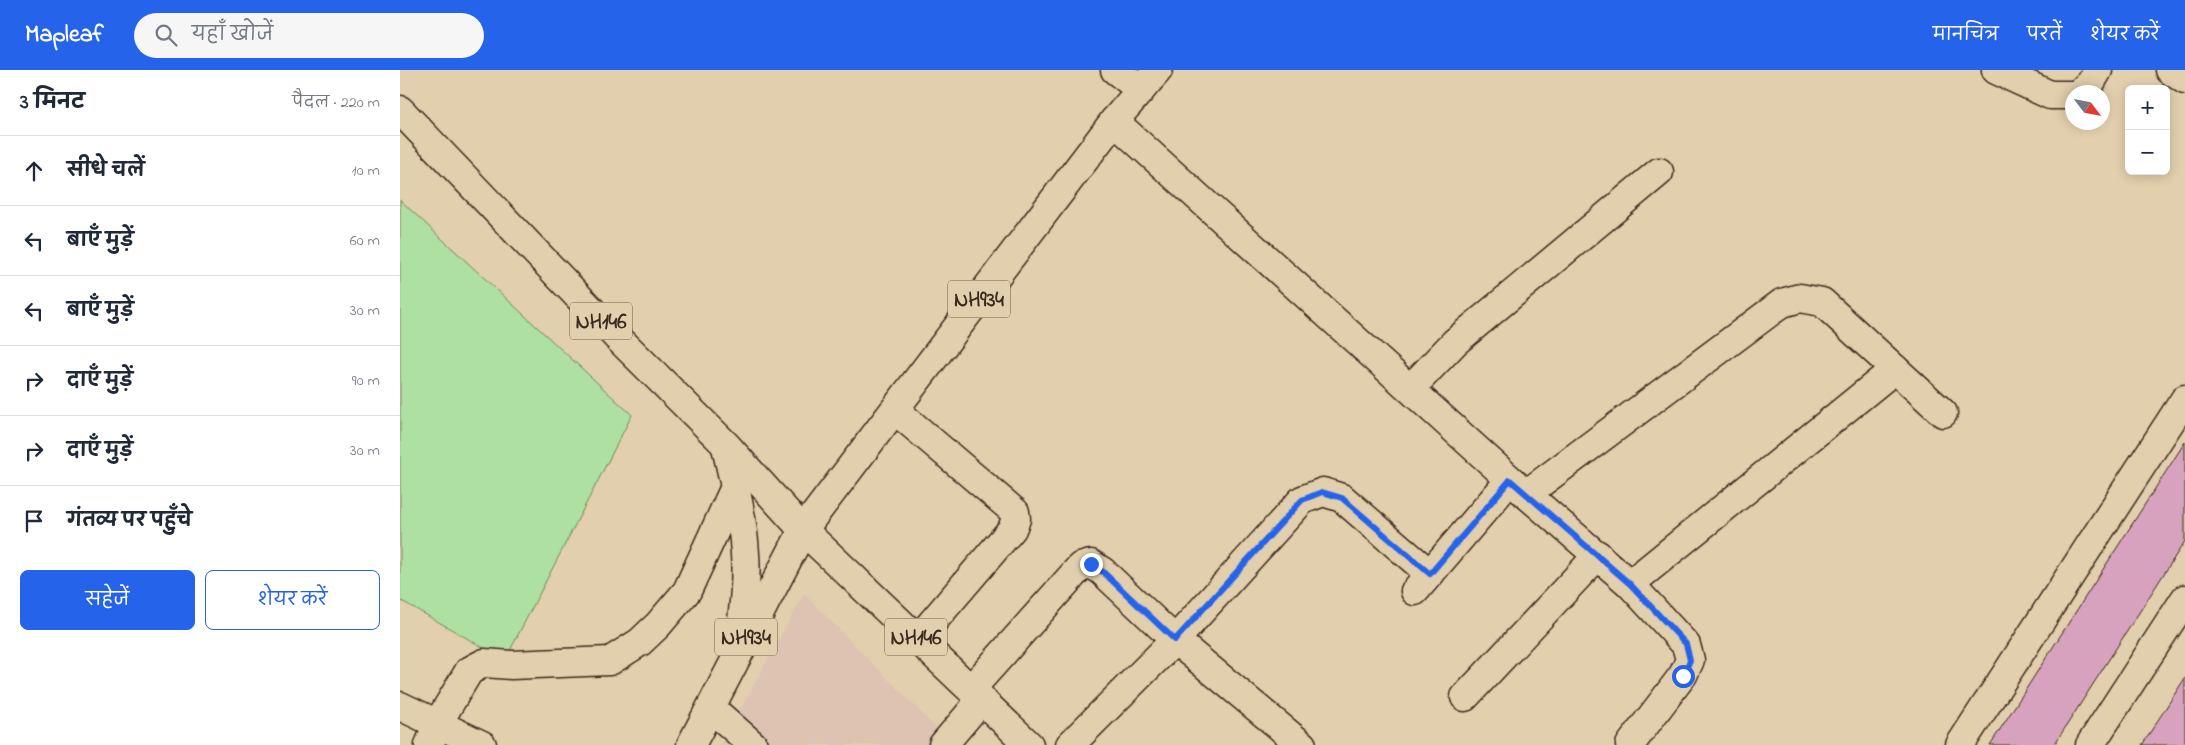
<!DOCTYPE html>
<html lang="hi">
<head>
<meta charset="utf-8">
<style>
  body { margin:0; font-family:"Indie Flower","Playpen Sans Deva",sans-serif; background:#f6f6f7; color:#1f2937 }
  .controls { position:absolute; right:15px; top:15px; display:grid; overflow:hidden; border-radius:8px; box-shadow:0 2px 12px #0003 }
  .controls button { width:45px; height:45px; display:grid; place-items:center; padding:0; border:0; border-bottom:1px solid #e0e1e3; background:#fff; color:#1f2937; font:25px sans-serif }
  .compass { position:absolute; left:1665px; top:15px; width:45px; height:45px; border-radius:50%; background:#fff; box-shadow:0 2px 12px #0003; rotate:122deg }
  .stop { position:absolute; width:15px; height:15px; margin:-11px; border:4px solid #2563eb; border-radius:50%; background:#fff }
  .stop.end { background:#2563eb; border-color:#fff; box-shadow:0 1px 5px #0008 }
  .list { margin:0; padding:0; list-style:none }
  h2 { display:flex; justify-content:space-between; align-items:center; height:65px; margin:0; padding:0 20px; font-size:21px }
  h2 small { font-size:16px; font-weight:400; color:#747a83 }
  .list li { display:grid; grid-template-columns:32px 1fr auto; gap:15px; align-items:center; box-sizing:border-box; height:70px; padding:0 20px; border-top:1px solid #e0e1e3 }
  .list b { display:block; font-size:19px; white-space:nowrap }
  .list em { font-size:16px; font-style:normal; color:#747a83 }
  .actions { display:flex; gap:10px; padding:15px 20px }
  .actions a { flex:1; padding:11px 0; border:1px solid #2563eb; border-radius:8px; text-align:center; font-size:18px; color:#2563eb }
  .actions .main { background:#2563eb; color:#fff }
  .icon { flex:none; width:28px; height:28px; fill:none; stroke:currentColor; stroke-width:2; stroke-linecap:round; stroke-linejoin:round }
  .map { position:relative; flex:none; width:1785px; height:675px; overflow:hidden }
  header { display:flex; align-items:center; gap:30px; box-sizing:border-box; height:70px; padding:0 25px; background:#2563eb; color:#fff }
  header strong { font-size:24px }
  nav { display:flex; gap:28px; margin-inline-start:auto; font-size:18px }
  .search { width:350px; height:45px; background:#f6f6f7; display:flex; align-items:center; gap:12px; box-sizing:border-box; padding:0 18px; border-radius:28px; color:#747a83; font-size:19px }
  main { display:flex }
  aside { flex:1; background:#fff }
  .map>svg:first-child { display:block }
  .built { fill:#dec2b2 }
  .green { fill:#ade0a1; stroke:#748560 }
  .building { fill:#d6a2bd; stroke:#3b2a1e }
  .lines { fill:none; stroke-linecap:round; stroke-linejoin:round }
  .minor-casing { stroke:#3b2a1e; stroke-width:31 }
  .highway-casing { stroke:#3b2a1e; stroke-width:31 }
  .minor { stroke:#e2cfad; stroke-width:28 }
  .highway { stroke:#e2cfad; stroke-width:28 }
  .route { stroke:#2563eb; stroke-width:6 }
  .labels { text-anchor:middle; stroke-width:4; stroke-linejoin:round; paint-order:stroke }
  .shield { fill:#e2cfad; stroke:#6d5c49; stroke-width:1 }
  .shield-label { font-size:21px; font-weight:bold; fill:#3b2a1e }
</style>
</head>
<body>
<header>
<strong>Mapleaf</strong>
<div class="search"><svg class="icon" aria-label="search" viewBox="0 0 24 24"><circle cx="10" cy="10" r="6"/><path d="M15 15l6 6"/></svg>यहाँ खोजें</div>
<nav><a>मानचित्र</a><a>परतें</a><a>शेयर करें</a></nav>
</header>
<main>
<aside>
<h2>3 मिनट<small>पैदल · 220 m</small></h2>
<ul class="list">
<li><svg class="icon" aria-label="ahead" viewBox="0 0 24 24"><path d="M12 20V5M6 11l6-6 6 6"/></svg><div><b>सीधे चलें</b></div><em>10 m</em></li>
<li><svg class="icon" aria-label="left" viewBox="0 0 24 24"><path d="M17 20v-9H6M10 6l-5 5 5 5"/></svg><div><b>बाएँ मुड़ें</b></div><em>60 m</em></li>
<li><svg class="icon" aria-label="left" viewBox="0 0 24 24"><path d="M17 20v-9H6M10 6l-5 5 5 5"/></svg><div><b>बाएँ मुड़ें</b></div><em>30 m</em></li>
<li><svg class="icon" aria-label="right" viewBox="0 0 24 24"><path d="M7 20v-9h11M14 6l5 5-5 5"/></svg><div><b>दाएँ मुड़ें</b></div><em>90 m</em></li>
<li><svg class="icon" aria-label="right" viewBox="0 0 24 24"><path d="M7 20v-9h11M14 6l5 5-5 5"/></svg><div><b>दाएँ मुड़ें</b></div><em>30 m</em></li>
<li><svg class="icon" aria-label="arrive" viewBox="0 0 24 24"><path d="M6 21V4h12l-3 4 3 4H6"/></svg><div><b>गंतव्य पर पहुँचे</b></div></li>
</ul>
<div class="actions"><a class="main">सहेजें</a><a>शेयर करें</a></div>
</aside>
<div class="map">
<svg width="1785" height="675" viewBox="0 0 1785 675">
  <rect width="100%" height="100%" fill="#e2cfad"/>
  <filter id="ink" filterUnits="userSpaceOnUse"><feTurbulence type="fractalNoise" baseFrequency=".02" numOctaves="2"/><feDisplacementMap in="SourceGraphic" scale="10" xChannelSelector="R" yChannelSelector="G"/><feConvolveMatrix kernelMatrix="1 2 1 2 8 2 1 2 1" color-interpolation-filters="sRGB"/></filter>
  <g filter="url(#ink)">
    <path class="built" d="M404 524 553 675H321Z"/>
    <path class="green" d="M0 130 232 345 105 590 0 530Z"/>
    <g class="building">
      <path d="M1785 372V471L1654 675H1590Z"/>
      <path d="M1785 608V675H1742Z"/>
    </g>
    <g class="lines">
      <g class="minor-casing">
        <g id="minor">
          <path d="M715 0 741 20"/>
          <path d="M1596 0 1650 25H1672"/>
          <path d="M1770 0 1785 10"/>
          <path d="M1680 22 1690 14 1698 0"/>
          <path d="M714 51 1126 424 1230 514 1495 299"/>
          <path d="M1011 318 1055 272 1259 102"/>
          <path d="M495 340 615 442 616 449 612 459 518 569"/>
          <path d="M1126 424 1382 233 1400 228 1422 232 1543 343"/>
          <path d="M1230 514 1286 575 1290 590 1283 605 1230 675"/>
          <path d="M1015 521 1110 410"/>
          <path d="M571 619 680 497 691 494 702 501 775 570 902 675"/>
          <path d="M1065 627 1198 485"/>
          <path d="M0 636 82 675"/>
          <path d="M311 638 353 675"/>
          <path d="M29 675 38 653 69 601 84 593 111 595 210 591 240 572 258 555 287 521 335 417"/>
          <path d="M543 675 582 629"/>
          <path d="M670 675 775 570 902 430 923 422 942 428 1030 504"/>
          <path d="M1560 675 1785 329"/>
          <path d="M1690 675 1785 529"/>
        </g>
      </g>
      <g class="highway-casing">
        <g id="highway">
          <path d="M0 40 217 267 326 375 403 460 629 675"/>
          <path d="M326 377C334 412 343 448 345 484 347 511 344 538 340 565"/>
          <path d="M291 675 403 460 714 51 758 0"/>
        </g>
      </g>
      <use href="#minor" class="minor"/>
      <use href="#highway" class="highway"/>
    </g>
  </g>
  <g class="lines" filter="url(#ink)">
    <path class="route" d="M691 494 702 501 775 570 902 430 922 422 942 428 1030 504 1110 410 1230 514 1286 574 1290 590 1283 606"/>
  </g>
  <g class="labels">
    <g class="shield">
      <rect x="548" y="210.5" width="62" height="37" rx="4"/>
      <rect x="170" y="232.5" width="62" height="37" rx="4"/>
      <rect x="315" y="548.5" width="62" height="37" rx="4"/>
      <rect x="485" y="548.5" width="62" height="37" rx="4"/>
    </g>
    <g class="shield-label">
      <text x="579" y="236">NH934</text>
      <text x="201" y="258">NH146</text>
      <text x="346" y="574">NH934</text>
      <text x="516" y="574">NH146</text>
    </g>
  </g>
</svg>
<div class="controls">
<button>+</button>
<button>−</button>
</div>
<svg class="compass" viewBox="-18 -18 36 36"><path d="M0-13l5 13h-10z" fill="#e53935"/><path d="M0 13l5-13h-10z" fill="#747a83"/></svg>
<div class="stop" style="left:1283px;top:606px"></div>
<div class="stop end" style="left:691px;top:494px"></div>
</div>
</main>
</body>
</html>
